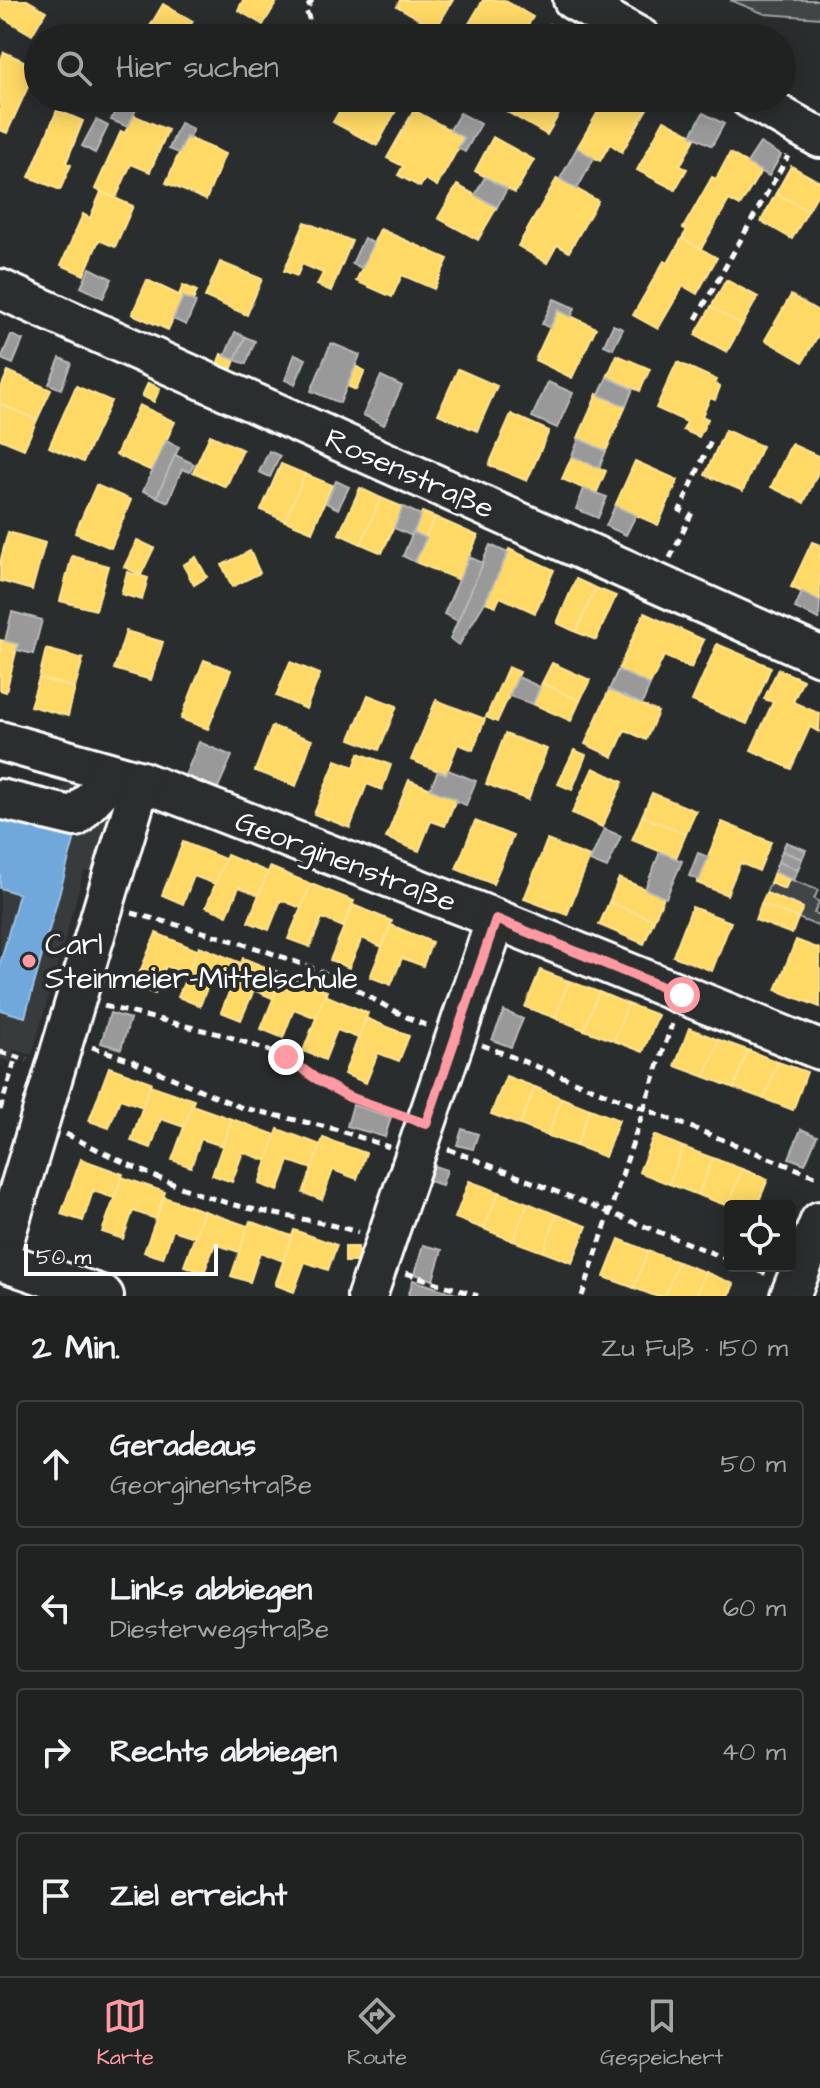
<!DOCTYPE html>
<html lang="de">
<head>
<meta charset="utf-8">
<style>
  body { margin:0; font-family:"Architects Daughter",sans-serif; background:#282a2a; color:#f1f3f6 }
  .controls { position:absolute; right:24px; bottom:24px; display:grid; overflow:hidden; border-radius:8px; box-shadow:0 4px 20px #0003 }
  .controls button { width:72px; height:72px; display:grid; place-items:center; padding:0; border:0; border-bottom:2px solid #3d3f40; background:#202222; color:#f1f3f6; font:40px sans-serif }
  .scale { position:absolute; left:24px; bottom:20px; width:194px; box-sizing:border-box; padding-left:8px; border:4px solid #fff; border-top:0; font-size:22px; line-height:28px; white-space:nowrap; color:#fff; -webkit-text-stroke:6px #2a2d2e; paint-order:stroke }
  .stop { position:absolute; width:24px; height:24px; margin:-18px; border:6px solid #ff9aa2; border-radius:50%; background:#fff }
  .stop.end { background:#ff9aa2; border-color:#fff; box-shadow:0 2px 8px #0008 }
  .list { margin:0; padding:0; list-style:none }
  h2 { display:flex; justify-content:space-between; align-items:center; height:104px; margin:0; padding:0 32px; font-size:34px }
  h2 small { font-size:26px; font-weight:400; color:#a2a4a5 }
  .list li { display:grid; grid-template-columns:52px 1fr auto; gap:24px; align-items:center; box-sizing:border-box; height:128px; margin:0 16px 16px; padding:0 16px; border:2px solid #3d3f40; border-radius:8px }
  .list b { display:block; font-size:30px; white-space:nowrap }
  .list p { margin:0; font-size:26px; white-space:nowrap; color:#a2a4a5 }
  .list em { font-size:26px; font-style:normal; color:#a2a4a5 }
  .icon { flex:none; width:44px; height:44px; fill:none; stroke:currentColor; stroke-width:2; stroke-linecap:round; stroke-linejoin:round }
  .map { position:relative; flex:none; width:820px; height:1296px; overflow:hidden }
  .search { position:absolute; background:#202222; box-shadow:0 4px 20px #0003; left:24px; right:24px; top:24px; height:88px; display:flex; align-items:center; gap:20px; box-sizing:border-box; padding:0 28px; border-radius:44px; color:#a2a4a5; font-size:30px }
  .sheet { height:680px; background:#202222 }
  nav { display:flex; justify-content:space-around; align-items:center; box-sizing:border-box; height:112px; border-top:2px solid #3d3f40; background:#202222; font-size:22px; color:#a2a4a5 }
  nav a { display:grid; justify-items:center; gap:4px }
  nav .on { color:#ff9aa2 }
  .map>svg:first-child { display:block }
  .built { fill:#373a3b }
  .green { fill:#414445; stroke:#a0a2a2; stroke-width:2 }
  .homes { fill:#ffd966; stroke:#ffe494; stroke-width:2 }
  .schools { fill:#6fa8dc; stroke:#9ac2e6; stroke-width:2 }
  .industry { fill:#999; stroke:#b8b8b8; stroke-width:2 }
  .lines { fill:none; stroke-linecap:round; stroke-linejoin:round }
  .minor-casing { stroke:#fff; stroke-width:44 }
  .path { stroke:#fff; stroke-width:5; stroke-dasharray:8 6; stroke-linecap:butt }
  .minor { stroke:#2a2d2e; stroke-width:38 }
  .route { stroke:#ff9aa2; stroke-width:10 }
  .poi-dot { fill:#ff9aa2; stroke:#2a2d2e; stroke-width:3 }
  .labels { text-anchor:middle; stroke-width:8; stroke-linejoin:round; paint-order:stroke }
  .street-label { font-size:30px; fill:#fff; stroke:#2a2d2e }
  .poi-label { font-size:30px; fill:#fff; stroke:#2a2d2e; text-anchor:start }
</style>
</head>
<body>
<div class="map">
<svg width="820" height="1296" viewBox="0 0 820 1296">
  <rect width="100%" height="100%" fill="#2a2d2e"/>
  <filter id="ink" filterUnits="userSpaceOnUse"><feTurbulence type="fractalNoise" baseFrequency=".0125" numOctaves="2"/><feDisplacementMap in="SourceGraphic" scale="16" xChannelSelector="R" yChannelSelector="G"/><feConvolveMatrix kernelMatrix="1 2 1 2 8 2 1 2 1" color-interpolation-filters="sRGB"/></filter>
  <g filter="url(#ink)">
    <path class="built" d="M0 780 51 793 75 781 92 786 110 807 112 814 111 821 107 823 93 872 84 871 32 1055 14 1050 11 1062 1 1059 0 1062Z"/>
    <g class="green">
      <path d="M730 0H820V18L765 14Z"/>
      <path d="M789 879 818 890 814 899 819 902 814 913 820 915V927L798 918 802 907 766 893 770 883 785 889Z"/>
    </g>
    <g class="homes">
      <path d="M1 0H27L46 11 32 35 0 16Z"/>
      <path d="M243 0H278L263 25 238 10Z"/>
      <path d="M400 0H453L436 29 397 6Z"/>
      <path d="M483 0H504L533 17 520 38H474L464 32Z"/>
      <path d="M163 4 193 21 183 38H143Z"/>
      <path d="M550 24 575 38H541Z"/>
      <path d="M4 52 37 67 7 133 0 130V62Z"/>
      <path d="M347 98H392L400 103 377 146 333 122Z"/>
      <path d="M515 98H559L566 102 547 135 507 112Z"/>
      <path d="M606 98H633L648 107 622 152 610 144 600 161 577 148Z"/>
      <path d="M57 110 83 121 66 163 71 165 60 190 29 177Z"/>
      <path d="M414 110 464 138 437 186 425 179 420 187 398 175 403 166 387 158Z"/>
      <path d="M133 115 168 130 150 172 131 164 116 198 95 189 121 131 125 133Z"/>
      <path d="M664 120 696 137 680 166 687 169 675 190 637 170Z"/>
      <path d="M186 137 225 154 206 200 166 183Z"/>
      <path d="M493 137 534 160 515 193 475 171Z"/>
      <path d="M730 153 761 171 740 206 729 200 701 249 682 238 687 230 683 228 712 177 716 179Z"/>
      <path d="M791 166 820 182V190L808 211 776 193Z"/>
      <path d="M557 178 598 201 569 252 557 245 547 263 518 246Z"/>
      <path d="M457 185 497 207 478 240 438 218Z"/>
      <path d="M101 192 133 206 115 247 99 240 84 275 61 265 83 214 90 218Z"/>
      <path d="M776 193 808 211 792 239 761 221Z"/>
      <path d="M305 222 352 241 331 291 317 285 323 273 302 264 297 276 284 271Z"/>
      <path d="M380 229 448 259 434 289 402 275 392 297 356 281Z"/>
      <path d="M682 238 717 258 697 294 683 286 658 329 633 315 664 261 668 263Z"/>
      <path d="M220 262 262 279 247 315 205 297Z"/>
      <path d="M147 280 183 297 168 330 132 314Z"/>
      <path d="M726 280 758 297 742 325 711 307Z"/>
      <path d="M183 285 197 291 193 301 179 295Z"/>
      <path d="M791 295 820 312V332L803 362 765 340Z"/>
      <path d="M711 307 742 325 727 352 695 335Z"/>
      <path d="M558 310 596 328 572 378 535 360Z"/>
      <path d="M221 354 235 360 228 378 214 372Z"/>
      <path d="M617 355 650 369 640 391 607 377Z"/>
      <path d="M677 362 717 380 715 384 720 387 715 400 710 398 702 416 708 419 699 437 683 430 687 422 656 408Z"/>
      <path d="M355 366 365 371 356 390 347 386Z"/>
      <path d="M458 369 497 386 477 431 438 414Z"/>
      <path d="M8 371 51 390 37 420 0 404V390Z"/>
      <path d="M148 383 160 388 154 402 142 396Z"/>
      <path d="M76 386 111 401 83 462 49 447Z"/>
      <path d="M597 394 626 406 606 451 578 438Z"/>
      <path d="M0 404 37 420 24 449 0 439Z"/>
      <path d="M139 405 175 422 152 471 116 455Z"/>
      <path d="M511 414 549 431 527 481 489 465Z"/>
      <path d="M725 430 762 446 743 491 705 475Z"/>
      <path d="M210 435 243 450 226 487 193 472Z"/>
      <path d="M791 444 820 457V468L804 503 771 487Z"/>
      <path d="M572 456 606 471 596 494 562 479Z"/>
      <path d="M635 461 678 480 658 525 615 506Z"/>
      <path d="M281 464 305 474 285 521 261 510Z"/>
      <path d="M305 474 332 485 312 532 285 521Z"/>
      <path d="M96 485 131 500 111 548 75 533Z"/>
      <path d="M360 488 381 498 361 544 339 534Z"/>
      <path d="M381 498 403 507 382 553 361 544Z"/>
      <path d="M422 512 435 517 426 538 413 532Z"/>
      <path d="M435 517 478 536 459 580 415 562Z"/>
      <path d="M8 532 45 543 32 590 0 581V562Z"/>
      <path d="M137 540 154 548 141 575 124 567Z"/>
      <path d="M812 542 820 545V601L791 587Z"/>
      <path d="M509 549 554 570 535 613 500 597 496 606 485 602Z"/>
      <path d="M250 551 260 573 232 587 222 565Z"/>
      <path d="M72 556 108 566 96 610 60 601Z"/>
      <path d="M196 557 207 577 194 585 183 565Z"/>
      <path d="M127 572 148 578 142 600 121 594Z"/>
      <path d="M576 579 596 588 576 632 557 623Z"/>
      <path d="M596 588 616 596 596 640 576 632Z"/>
      <path d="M644 613 704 640 691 668 664 656 650 685 618 670Z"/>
      <path d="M126 631 163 642 151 680 114 669Z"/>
      <path d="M0 640 18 644 6 692 0 690Z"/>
      <path d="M717 644 771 667 747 724 692 701Z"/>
      <path d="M46 649 83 659 75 688 39 678Z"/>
      <path d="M204 660 231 670 208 729 181 719Z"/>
      <path d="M290 662 320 674 306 709 276 696Z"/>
      <path d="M552 663 590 680 580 701 542 683Z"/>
      <path d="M508 667 520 672 497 722 486 717Z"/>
      <path d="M778 669 803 680 793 702 820 714 819 732 810 727 791 769 751 750 773 702 764 699Z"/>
      <path d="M39 678 75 688 68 716 30 706Z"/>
      <path d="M542 683 580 701 571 721 533 704Z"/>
      <path d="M609 690 658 712 646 740 625 730 613 757 585 744Z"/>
      <path d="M368 695 397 706 379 750 350 739Z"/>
      <path d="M436 700 485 719 473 750 458 744 446 774 411 760Z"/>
      <path d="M272 726 312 740 296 786 255 771Z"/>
      <path d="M505 734 547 749 528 800 486 784Z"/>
      <path d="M574 750 586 755 572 790 558 784Z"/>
      <path d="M359 753 391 765 382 790 367 784 350 828 314 814 336 760 354 767Z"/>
      <path d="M593 768 623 782 602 827 572 813Z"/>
      <path d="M409 780 456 799 445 826 431 821 419 851 386 838Z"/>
      <path d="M652 793 696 811 686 834 642 816Z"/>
      <path d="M642 816 686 834 676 858 632 840Z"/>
      <path d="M475 821 513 836 493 884 456 869Z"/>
      <path d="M722 822 771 842 759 871 740 863 727 895 697 883Z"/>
      <path d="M547 840 590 857 567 915 524 899Z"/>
      <path d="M183 842 225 859 215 884 194 876 183 904 162 895Z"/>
      <path d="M227 855 268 872 259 895 239 887 227 915 206 907Z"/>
      <path d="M270 867 311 884 301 908 281 900 269 930 248 922Z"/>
      <path d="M774 872 789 879 785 889 770 883Z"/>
      <path d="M619 878 664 897 654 920 609 902Z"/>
      <path d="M311 884 354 901 343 927 322 918 310 947 288 939Z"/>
      <path d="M766 893 803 908 798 918 761 904Z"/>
      <path d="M609 902 654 920 644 944 599 925Z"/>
      <path d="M761 904 798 918 792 934 755 920Z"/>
      <path d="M353 905 392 921 382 947 362 938 349 968 330 960Z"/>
      <path d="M692 907 731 922 712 971 673 956Z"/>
      <path d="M391 925 432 942 423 966 402 958 391 985 370 977Z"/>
      <path d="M156 933 197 950 187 975 166 966 155 994 134 986Z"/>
      <path d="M796 940 820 949V1007L776 990Z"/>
      <path d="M199 946 241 963 231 986 211 978 200 1006 178 997Z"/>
      <path d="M243 958 283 974 274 999 254 990 241 1020 221 1012Z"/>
      <path d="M540 970 569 981 555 1018 525 1007Z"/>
      <path d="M283 974 327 991 316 1018 294 1009 283 1038 261 1029Z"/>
      <path d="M569 981 599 992 584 1030 555 1018Z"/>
      <path d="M599 992 628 1004 614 1041 584 1030Z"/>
      <path d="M325 995 368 1013 358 1038 337 1030 325 1060 303 1051Z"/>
      <path d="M628 1004 658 1015 643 1052 614 1041Z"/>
      <path d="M366 1018 409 1036 399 1061 378 1053 366 1083 344 1074Z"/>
      <path d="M689 1028 719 1040 705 1077 675 1066Z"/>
      <path d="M719 1040 748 1050 734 1088 705 1077Z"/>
      <path d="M748 1050 778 1062 764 1099 734 1088Z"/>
      <path d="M778 1062 807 1072 793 1110 764 1099Z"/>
      <path d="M109 1067 151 1082 143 1107 120 1099 109 1128 89 1121Z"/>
      <path d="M506 1076 535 1087 520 1125 491 1114Z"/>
      <path d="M150 1085 194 1100 184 1127 161 1119 151 1148 131 1141Z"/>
      <path d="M535 1087 562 1098 548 1136 520 1125Z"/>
      <path d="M562 1098 590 1109 576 1146 548 1136Z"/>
      <path d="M192 1105 232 1119 222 1146 201 1139 191 1167 172 1160Z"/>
      <path d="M590 1109 619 1120 605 1157 576 1146Z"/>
      <path d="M232 1119 276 1135 267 1161 243 1152 232 1182 212 1175Z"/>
      <path d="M278 1129 321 1145 312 1169 289 1161 278 1191 259 1184Z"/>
      <path d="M654 1135 683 1147 669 1184 639 1172Z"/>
      <path d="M323 1138 366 1153 357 1179 333 1170 322 1200 303 1193Z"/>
      <path d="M683 1147 713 1158 698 1195 669 1184Z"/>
      <path d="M713 1158 742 1169 728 1206 698 1195Z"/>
      <path d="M81 1159 123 1174 114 1198 93 1191 83 1221 61 1214Z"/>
      <path d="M742 1169 768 1179 757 1206 730 1207 728 1206Z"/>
      <path d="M122 1177 165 1192 156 1219 133 1211 123 1239 102 1232Z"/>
      <path d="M469 1181 499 1192 484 1229 455 1218Z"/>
      <path d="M499 1192 528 1203 513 1241 484 1229Z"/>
      <path d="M164 1197 204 1211 194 1237 173 1230 163 1258 144 1252Z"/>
      <path d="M528 1203 557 1215 543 1252 513 1241Z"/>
      <path d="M204 1211 248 1226 239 1252 215 1244 204 1273 184 1266Z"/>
      <path d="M557 1215 587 1226 572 1263 543 1252Z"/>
      <path d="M250 1221 292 1236 283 1261 260 1252 250 1282 231 1276Z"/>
      <path d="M294 1230 337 1245 328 1270 305 1262 294 1292 275 1285Z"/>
      <path d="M619 1239 648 1251 634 1288 604 1277Z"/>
      <rect x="345" y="1247" width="13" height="15"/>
      <path d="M648 1251 678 1262 665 1296H655L634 1288Z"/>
      <path d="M678 1262 705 1272 696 1296H665Z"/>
      <path d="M705 1272 734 1284 729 1296H696Z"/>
    </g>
    <path class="schools" d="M0 817 75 837 25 1017 0 1010V964L19 894 0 888Z"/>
    <g class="industry">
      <path d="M121 98 138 105 128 127 111 120Z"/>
      <path d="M460 113 481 124 465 152 458 148 464 138 450 130Z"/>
      <path d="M703 113 724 124 712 146 691 135Z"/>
      <path d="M96 120 108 126 95 153 82 146Z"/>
      <path d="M180 123 193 129 189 139 186 137 179 153 169 149Z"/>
      <path d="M760 143 781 155 769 176 747 163Z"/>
      <path d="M577 148 594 158 577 189 560 179Z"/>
      <path d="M485 177 507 189 497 207 475 195Z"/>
      <path d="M364 238 373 243 362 268 352 264Z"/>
      <path d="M90 268 112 279 103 298 81 287Z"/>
      <path d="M183 297 196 302 186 325 173 319Z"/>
      <path d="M554 299 575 308 571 317 558 310 550 328 542 324Z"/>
      <path d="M613 325 623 329 613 349 604 345Z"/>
      <path d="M235 332 245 337 235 360 225 356Z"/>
      <path d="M11 335 23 340 13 364 1 359Z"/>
      <path d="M245 337 255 341 246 364 235 360Z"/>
      <path d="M331 343 360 355 340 403 311 391Z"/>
      <path d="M295 354 306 359 295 384 285 380Z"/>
      <path d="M60 358 71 363 61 389 49 384Z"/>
      <path d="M381 376 402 386 384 425 363 415Z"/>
      <path d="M607 377 633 389 626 406 599 395Z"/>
      <path d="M548 382 573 393 557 428 532 417Z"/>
      <path d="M579 439 606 451 599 468 572 456Z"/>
      <path d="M166 441 179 447 157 497 143 491Z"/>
      <path d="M269 451 280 456 270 477 259 472Z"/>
      <path d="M175 455 194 464 190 472 182 469 168 502 157 497Z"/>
      <path d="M336 481 349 487 338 509 326 503Z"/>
      <path d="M584 489 607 497 598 518 576 509Z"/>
      <path d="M615 506 636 515 626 535 606 526Z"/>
      <path d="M403 507 421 515 412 536 394 528Z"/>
      <path d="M413 532 426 538 415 562 403 556Z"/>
      <path d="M490 545 508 553 485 602 459 645 450 639Z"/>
      <path d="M469 557 483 563 458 621 444 614Z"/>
      <path d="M802 592 820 601 819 619 795 608Z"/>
      <path d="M12 612 42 620 33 654 17 650 18 644 5 641Z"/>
      <path d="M618 670 650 685 642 704 609 690Z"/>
      <path d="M518 677 540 687 533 704 509 696Z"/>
      <path d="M199 742 232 756 216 792 184 778Z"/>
      <path d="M448 770 476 781 466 805 455 801 456 799 430 789 438 771 446 774Z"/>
      <path d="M604 829 621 836 607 868 590 861Z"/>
      <path d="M786 842 806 850 802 859 782 851Z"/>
      <path d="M782 851 802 859 798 870 778 862Z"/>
      <path d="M660 852 682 861 666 898 645 889Z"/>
      <path d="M698 853 708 857 699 880 689 876Z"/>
      <path d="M778 862 798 870 793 880 774 872Z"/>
      <path d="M504 1011 523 1019 511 1047 492 1040Z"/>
      <path d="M110 1013 130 1019 121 1049 101 1043Z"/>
      <path d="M353 1105 391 1117 385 1137 347 1126Z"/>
      <path d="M462 1129 478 1134 473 1149 457 1145Z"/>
      <path d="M801 1129 817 1136 805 1164 789 1158Z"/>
      <path d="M432 1165 447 1170 442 1185 426 1180Z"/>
      <path d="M423 1245 442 1250 433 1280 415 1274Z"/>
      <path d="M413 1280 462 1296H408Z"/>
    </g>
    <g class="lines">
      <g class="minor-casing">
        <g id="minor">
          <path d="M573 0 641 38"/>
          <path d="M749 98 820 138"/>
          <path d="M0 289C274 411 546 535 820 656"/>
          <path d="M0 741 141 781 496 919 820 1050"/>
          <path d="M0 799 75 817 99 792 108 772"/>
          <path d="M0 1254 141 781"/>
          <path d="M0 1261 104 1296"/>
          <path d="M367 1296 496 919"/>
          <path d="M790 1296 820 1221"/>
        </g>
      </g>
      <g class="path">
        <path d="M312 0 306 10 316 38"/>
        <path d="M696 319 788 156"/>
        <path d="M670 558 691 515 680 510 711 441"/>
        <path d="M132 913C197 930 262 947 324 973 360 989 390 1012 428 1026"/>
        <path d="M104 1006 227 1036 286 1057 315 1078 349 1097 396 1113"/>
        <path d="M482 1045 820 1178"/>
        <path d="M92 1047 128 1059 240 1107 335 1129 389 1147"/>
        <path d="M0 1052 27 1060"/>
        <path d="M0 1110 16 1057"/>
        <path d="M66 1134C123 1162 181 1192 243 1207 281 1216 320 1221 358 1232"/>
        <path d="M448 1149 730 1260"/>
        <path d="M745 1266 767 1274"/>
        <path d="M406 1273 478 1296"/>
        <path d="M582 1296 672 1024"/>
      </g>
      <use href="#minor" class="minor"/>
    </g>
  </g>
  <g class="lines" filter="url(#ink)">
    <path class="route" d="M286 1057 315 1078 349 1097 426 1124 496 919 682 995"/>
  </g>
  <circle class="poi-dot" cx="29" cy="961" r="8"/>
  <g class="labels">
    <g class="street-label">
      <text transform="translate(410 473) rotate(24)" y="10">Rosenstraße</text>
      <text transform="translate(346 861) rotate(21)" y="10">Georginenstraße</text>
    </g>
    <g class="poi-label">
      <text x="45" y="954">Carl<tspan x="45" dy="34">Steinmeier-Mittelschule</tspan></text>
    </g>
  </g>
</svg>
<div class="controls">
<button><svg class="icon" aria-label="locate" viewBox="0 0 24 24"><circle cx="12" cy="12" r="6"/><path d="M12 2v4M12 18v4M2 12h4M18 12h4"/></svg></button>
</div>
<div class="scale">50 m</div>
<div class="stop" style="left:682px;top:995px"></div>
<div class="stop end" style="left:286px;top:1057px"></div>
<div class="search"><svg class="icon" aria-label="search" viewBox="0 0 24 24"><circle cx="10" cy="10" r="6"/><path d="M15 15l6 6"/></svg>Hier suchen</div>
</div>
<section class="sheet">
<h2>2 Min.<small>Zu Fuß · 150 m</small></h2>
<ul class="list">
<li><svg class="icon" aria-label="ahead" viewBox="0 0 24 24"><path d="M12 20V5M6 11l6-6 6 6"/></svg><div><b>Geradeaus</b><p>Georginenstraße</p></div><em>50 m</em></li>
<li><svg class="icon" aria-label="left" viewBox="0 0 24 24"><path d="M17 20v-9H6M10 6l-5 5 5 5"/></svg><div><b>Links abbiegen</b><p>Diesterwegstraße</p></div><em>60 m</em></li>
<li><svg class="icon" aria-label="right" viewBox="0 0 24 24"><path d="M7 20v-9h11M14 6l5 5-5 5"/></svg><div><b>Rechts abbiegen</b></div><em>40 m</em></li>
<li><svg class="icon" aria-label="arrive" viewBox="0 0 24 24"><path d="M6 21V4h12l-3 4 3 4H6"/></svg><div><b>Ziel erreicht</b></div></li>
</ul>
</section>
<nav>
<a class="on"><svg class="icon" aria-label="map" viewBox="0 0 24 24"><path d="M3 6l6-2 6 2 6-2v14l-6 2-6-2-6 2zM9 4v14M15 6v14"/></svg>Karte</a>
<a><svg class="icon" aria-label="directions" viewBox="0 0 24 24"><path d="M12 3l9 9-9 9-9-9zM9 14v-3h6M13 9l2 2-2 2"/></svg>Route</a>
<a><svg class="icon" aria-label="saved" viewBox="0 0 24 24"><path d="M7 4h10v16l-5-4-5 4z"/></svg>Gespeichert</a>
</nav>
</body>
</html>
